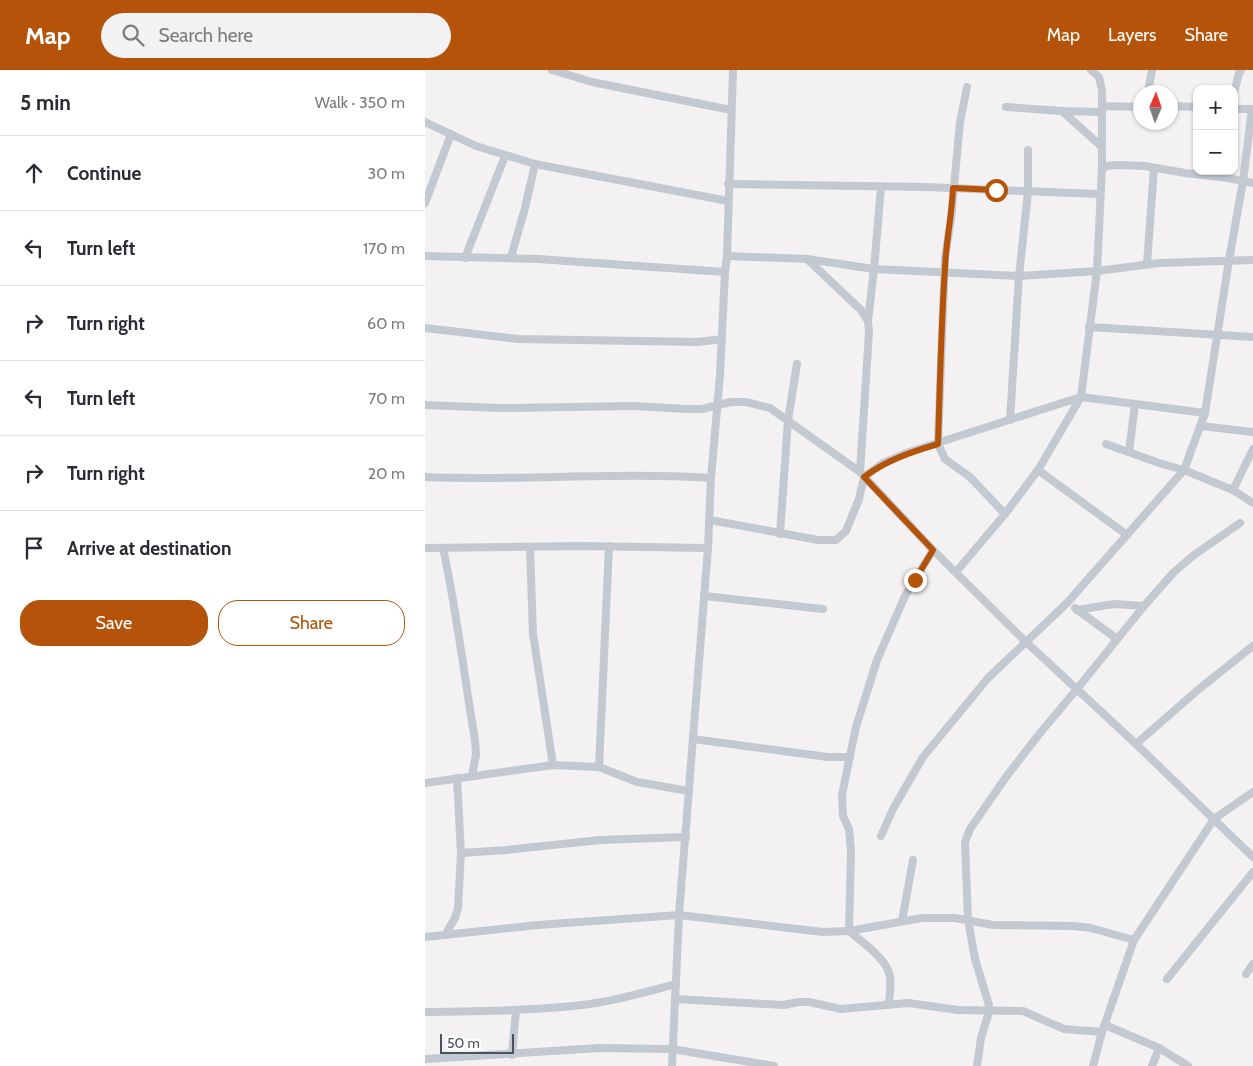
<!DOCTYPE html>
<html lang="en">
<head>
<meta charset="utf-8">
<style>
  body { margin:0; font-family:Cabin,sans-serif; background:#f2f2f3; color:#2b2b33 }
  .controls { position:absolute; right:15px; top:15px; display:grid; overflow:hidden; border-radius:10px; box-shadow:0 1px 4px #0004 }
  .controls button { width:45px; height:45px; display:grid; place-items:center; padding:0; border:0; border-bottom:1px solid #e1e1e2; background:#fff; color:#2b2b33; font:25px sans-serif }
  .compass { position:absolute; left:708px; top:15px; width:45px; height:45px; border-radius:50%; background:#fff; box-shadow:0 1px 4px #0004; rotate:2deg }
  .scale { position:absolute; left:15px; bottom:12px; width:74px; box-sizing:border-box; padding-left:5px; border:2px solid #4b525c; border-top:0; font-size:14px; line-height:18px; white-space:nowrap; color:#4b525c; -webkit-text-stroke:4px #fff; paint-order:stroke }
  .stop { position:absolute; width:15px; height:15px; margin:-11px; border:4px solid #b45309; border-radius:50%; background:#fff }
  .stop.end { background:#b45309; border-color:#fff; box-shadow:0 1px 5px #0008 }
  .list { margin:0; padding:0; list-style:none }
  h2 { display:flex; justify-content:space-between; align-items:center; height:65px; margin:0; padding:0 20px; font-size:21px }
  h2 small { font-size:16px; font-weight:400; color:#7c7c81 }
  .list li { display:grid; grid-template-columns:32px 1fr auto; gap:15px; align-items:center; box-sizing:border-box; height:75px; padding:0 20px; border-top:1px solid #e1e1e2 }
  .list b { display:block; font-size:19px; white-space:nowrap }
  .list em { font-size:16px; font-style:normal; color:#7c7c81 }
  .actions { display:flex; gap:10px; padding:15px 20px }
  .actions a { flex:1; padding:11px 0; border:1px solid #b45309; border-radius:20px; text-align:center; font-size:18px; color:#b45309 }
  .actions .main { background:#b45309; color:#fff }
  .icon { flex:none; width:28px; height:28px; fill:none; stroke:currentColor; stroke-width:2; stroke-linecap:round; stroke-linejoin:round }
  .map { position:relative; flex:none; width:828px; height:996px; overflow:hidden }
  header { display:flex; align-items:center; gap:30px; box-sizing:border-box; height:70px; padding:0 25px; background:#b45309; color:#fff }
  header strong { font-size:24px }
  nav { display:flex; gap:28px; margin-inline-start:auto; font-size:18px }
  .search { width:350px; height:45px; background:#f2f2f3; display:flex; align-items:center; gap:12px; box-sizing:border-box; padding:0 18px; border-radius:28px; color:#7c7c81; font-size:19px }
  main { display:flex }
  aside { flex:1; background:#fff }
  .map>svg:first-child { display:block }
  .lines { fill:none; stroke-linecap:round; stroke-linejoin:round }
  .street { stroke:#c3c9d0; stroke-width:8 }
  .route { stroke:#b45309; stroke-width:6 }
</style>
</head>
<body>
<header>
<strong>Map</strong>
<div class="search"><svg class="icon" aria-label="search" viewBox="0 0 24 24"><circle cx="10" cy="10" r="6"/><path d="M15 15l6 6"/></svg>Search here</div>
<nav><a>Map</a><a>Layers</a><a>Share</a></nav>
</header>
<main>
<aside>
<h2>5 min<small>Walk · 350 m</small></h2>
<ul class="list">
<li><svg class="icon" aria-label="ahead" viewBox="0 0 24 24"><path d="M12 20V5M6 11l6-6 6 6"/></svg><div><b>Continue</b></div><em>30 m</em></li>
<li><svg class="icon" aria-label="left" viewBox="0 0 24 24"><path d="M17 20v-9H6M10 6l-5 5 5 5"/></svg><div><b>Turn left</b></div><em>170 m</em></li>
<li><svg class="icon" aria-label="right" viewBox="0 0 24 24"><path d="M7 20v-9h11M14 6l5 5-5 5"/></svg><div><b>Turn right</b></div><em>60 m</em></li>
<li><svg class="icon" aria-label="left" viewBox="0 0 24 24"><path d="M17 20v-9H6M10 6l-5 5 5 5"/></svg><div><b>Turn left</b></div><em>70 m</em></li>
<li><svg class="icon" aria-label="right" viewBox="0 0 24 24"><path d="M7 20v-9h11M14 6l5 5-5 5"/></svg><div><b>Turn right</b></div><em>20 m</em></li>
<li><svg class="icon" aria-label="arrive" viewBox="0 0 24 24"><path d="M6 21V4h12l-3 4 3 4H6"/></svg><div><b>Arrive at destination</b></div></li>
</ul>
<div class="actions"><a class="main">Save</a><a>Share</a></div>
</aside>
<div class="map">
<svg width="828" height="996" viewBox="0 0 828 996">
  <rect width="100%" height="100%" fill="#f3f1f1"/>
  <g class="lines">
    <g class="street">
      <path d="M127 0 167 12 306 40"/>
      <path d="M542 17 535 52 526 149 520 187 513 374 520 389 545 407 580 444"/>
      <path d="M723 22 727 0"/>
      <path d="M809 23 814 3 816 0"/>
      <path d="M677 36 716 37"/>
      <path d="M746 36 772 37"/>
      <path d="M581 37 637 41 677 42"/>
      <path d="M809 39H828"/>
      <path d="M637 41 677 77"/>
      <path d="M0 52 51 76 110 94 303 131"/>
      <path d="M677 97 690 95 720 96 760 103 803 108 828 113"/>
      <path d="M303 114 501 117 674 124"/>
      <path d="M0 133 26 64"/>
      <path d="M0 186 113 189 300 202"/>
      <path d="M302 186 382 189 449 199 594 206 672 201 734 193 828 190"/>
      <path d="M86 187 100 138 110 94"/>
      <path d="M40 188 80 86"/>
      <path d="M382 189 435 239 443 251 444 262 435 402"/>
      <path d="M722 194 729 98"/>
      <path d="M443 251 449 199 456 117"/>
      <path d="M664 257 828 267"/>
      <path d="M0 258 94 269 273 272 297 269"/>
      <path d="M0 335 75 338 209 336 262 339H277L306 332H321L345 338 435 402 508 480 600 571 711 674 828 787"/>
      <path d="M585 350 594 206 603 122V80"/>
      <path d="M776 356 828 362"/>
      <path d="M681 374 737 394 759 400 808 420 828 433"/>
      <path d="M704 382 710 334"/>
      <path d="M613 400 702 465"/>
      <path d="M0 407C95 411 191 402 286 408"/>
      <path d="M808 420 828 379"/>
      <path d="M285 450 393 470H411L421 461 434 429 439 407 458 393 484 382 656 327 780 343"/>
      <path d="M355 464 363 350 372 294"/>
      <path d="M105 477 108 564 128 695"/>
      <path d="M0 478 152 476 283 478"/>
      <path d="M18 478C32 542 39 606 50 670L51 685 47 705"/>
      <path d="M531 502 580 444 613 400 656 327 672 201 677 97V20L674 7 666 0"/>
      <path d="M279 526 398 539"/>
      <path d="M650 538 692 569"/>
      <path d="M652 540 689 534 719 536"/>
      <path d="M268 669 403 687H425"/>
      <path d="M711 674 774 619 828 576"/>
      <path d="M174 697 212 712 264 721"/>
      <path d="M0 713 128 695 174 697 184 476"/>
      <path d="M456 766 468 739 498 687 563 608 642 533 759 400 780 343 804 190 818 111 827 39"/>
      <path d="M36 783 81 780 175 770 261 767"/>
      <path d="M477 851 488 790"/>
      <path d="M424 861 426 781 424 759 418 746 417 725 421 705 431 657 452 590 480 526 508 480"/>
      <path d="M424 861C435 870 458 887 463 900 468 910 464 924 464 935"/>
      <path d="M20 865 30 848 33 838 36 783 32 708"/>
      <path d="M0 867 113 855 254 845 398 862 424 861 497 848H530L568 855 649 856 666 858 709 870"/>
      <path d="M821 904 828 894"/>
      <path d="M742 909 828 802"/>
      <path d="M250 929 359 935 373 932H384L416 939 483 933 533 940 598 941 639 959 677 962"/>
      <path d="M0 942C55 941 110 941 165 934 194 930 222 922 251 914"/>
      <path d="M680 955 734 978 763 996"/>
      <path d="M87 985 91 940"/>
      <path d="M0 989 174 978 247 979 349 996"/>
      <path d="M247 996 254 845 283 478 286 408 295 305 300 202 302 186 308 0"/>
      <path d="M552 996 556 968 564 942V935L550 889 543 850 540 772 545 759 581 707 615 663 652 619 719 536 749 502 769 485 815 453"/>
      <path d="M668 996 677 962 709 870 789 749 828 722"/>
      <path d="M727 996 734 978"/>
    </g>
  </g>
  <g class="lines">
    <path class="route" d="M490 510 508 480 439 407C462 390 486 382 513 374 515 315 516 256 520 198 521 171 527 145 528 118L571 120"/>
  </g>
</svg>
<div class="controls">
<button>+</button>
<button>−</button>
</div>
<svg class="compass" viewBox="-18 -18 36 36"><path d="M0-13l5 13h-10z" fill="#e53935"/><path d="M0 13l5-13h-10z" fill="#7c7c81"/></svg>
<div class="scale">50 m</div>
<div class="stop" style="left:571px;top:120px"></div>
<div class="stop end" style="left:490px;top:510px"></div>
</div>
</main>
</body>
</html>
